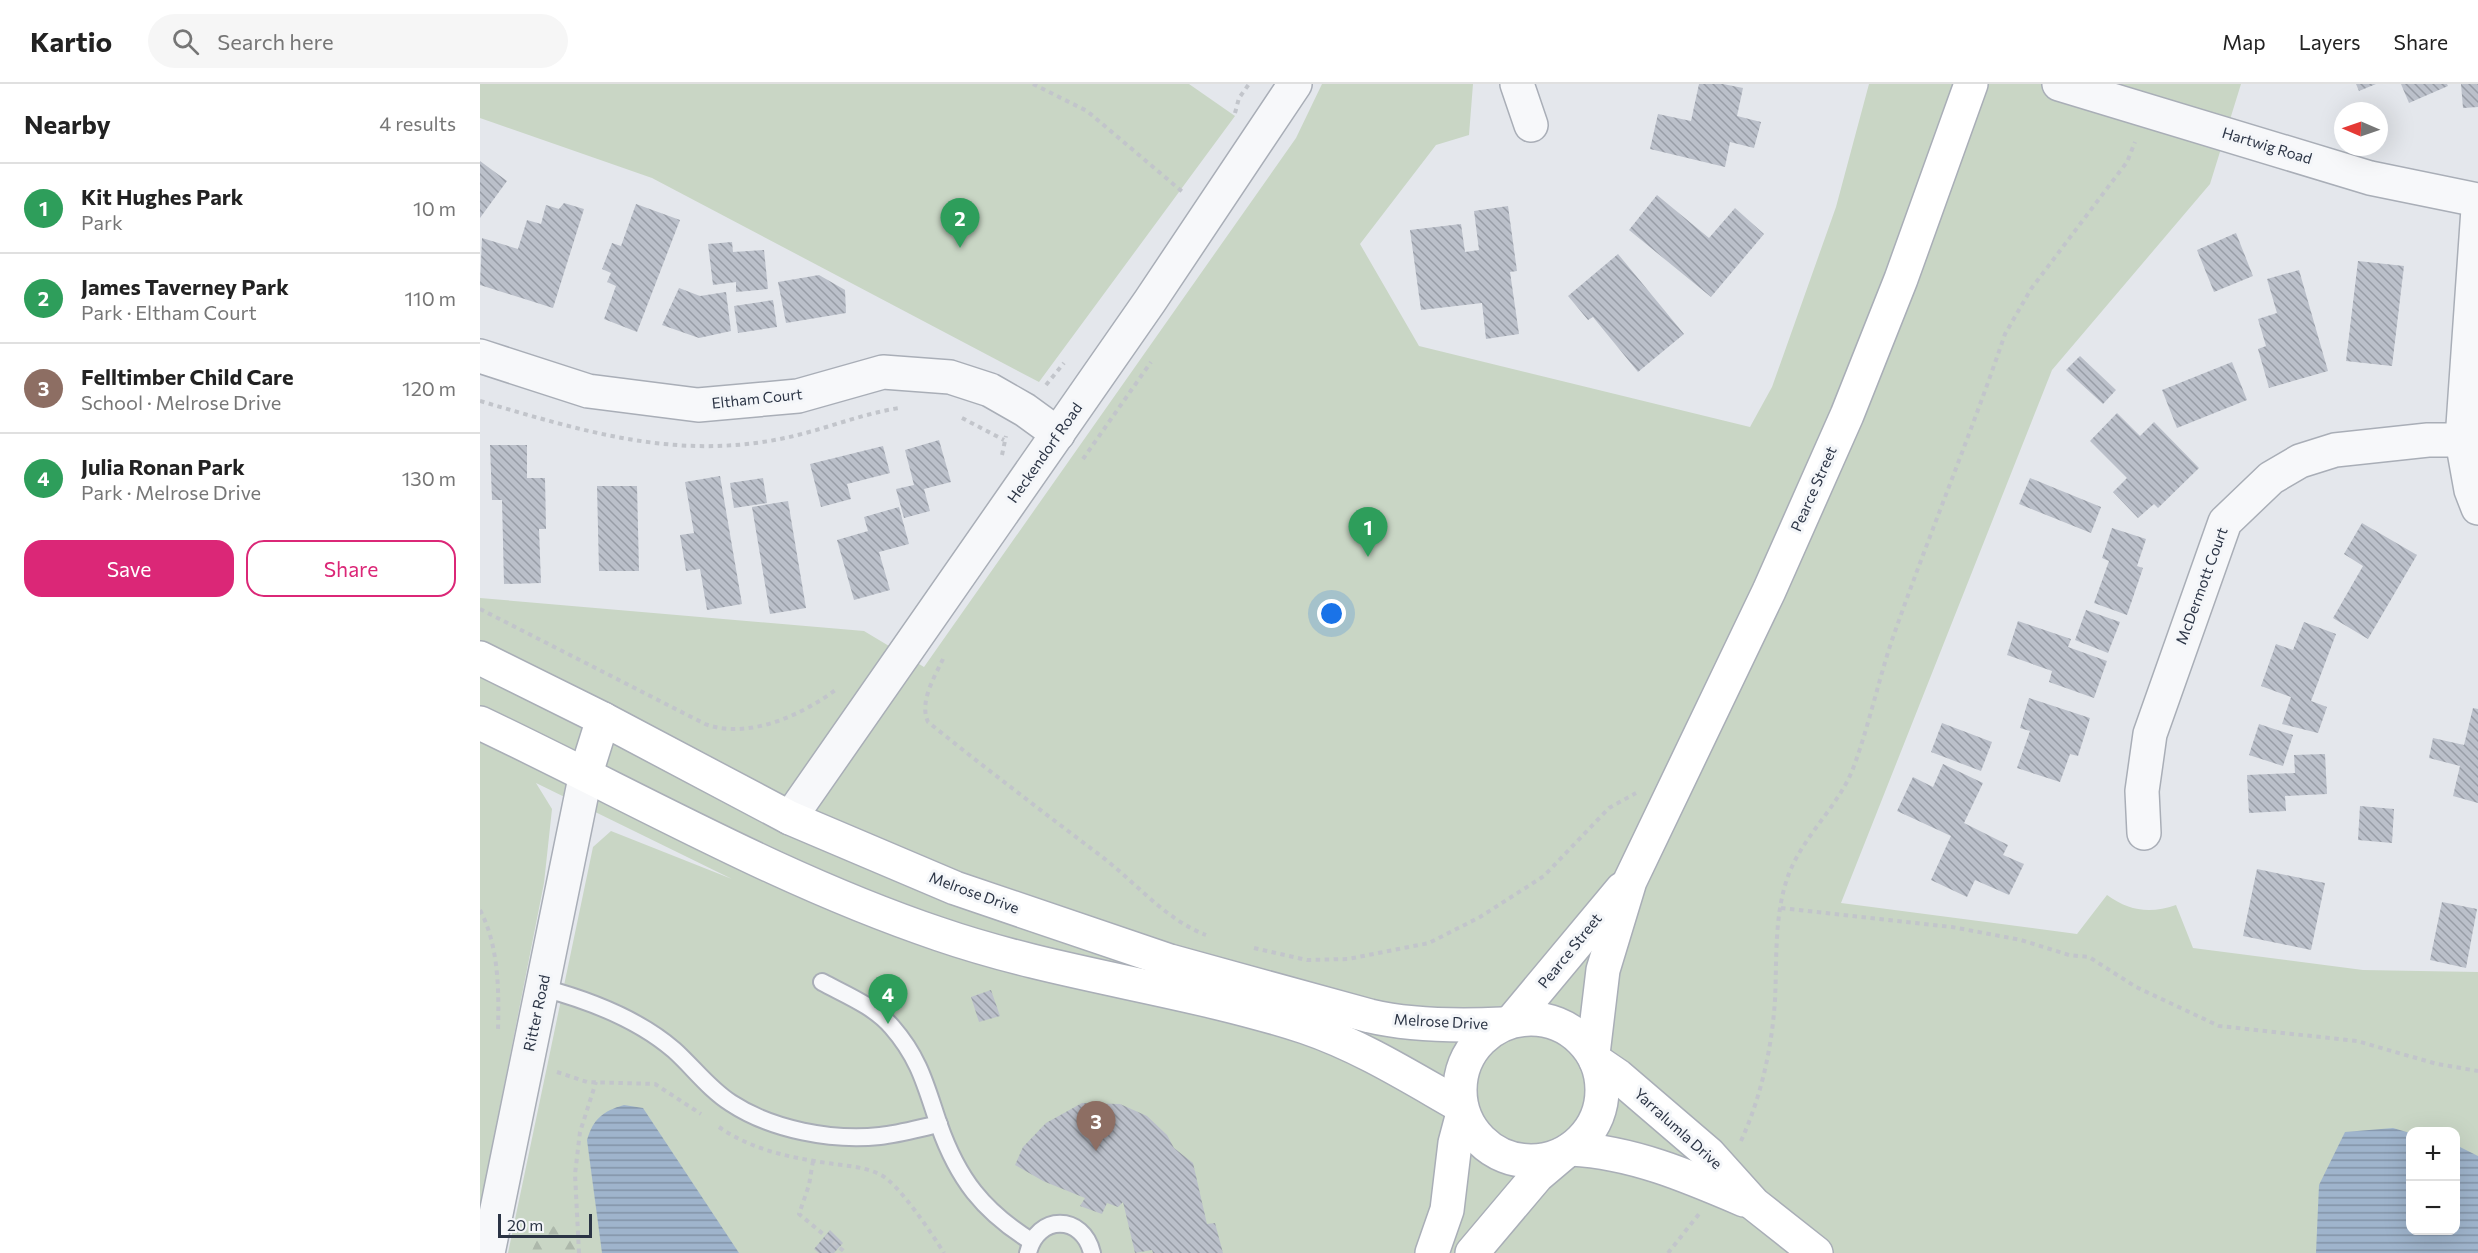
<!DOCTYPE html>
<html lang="en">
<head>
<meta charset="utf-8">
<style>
  body { margin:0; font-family:Commissioner,sans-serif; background:#f6f6f6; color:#222 }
  .controls { position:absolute; right:18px; bottom:18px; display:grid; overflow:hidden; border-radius:12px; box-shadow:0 6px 24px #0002 }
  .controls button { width:54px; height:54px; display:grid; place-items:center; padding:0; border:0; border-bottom:2px solid #e0e0e0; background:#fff; color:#222; font:30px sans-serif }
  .compass { position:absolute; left:1854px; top:18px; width:54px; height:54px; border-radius:50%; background:#fff; box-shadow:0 6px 24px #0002; rotate:272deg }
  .scale { position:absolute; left:18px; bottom:15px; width:94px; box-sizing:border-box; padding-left:6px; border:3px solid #2b3445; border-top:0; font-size:16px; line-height:21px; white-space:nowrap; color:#2b3445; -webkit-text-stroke:4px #f4f6f9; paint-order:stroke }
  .you { position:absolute; left:852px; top:530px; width:21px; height:21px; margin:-15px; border:4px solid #fff; border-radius:50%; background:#1a73e8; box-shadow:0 0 0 9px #1a73e833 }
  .badge { display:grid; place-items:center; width:39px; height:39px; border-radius:50%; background:#db2777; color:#fff; font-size:20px; font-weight:700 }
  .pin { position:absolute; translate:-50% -50px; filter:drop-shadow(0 2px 3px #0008) }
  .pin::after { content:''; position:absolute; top:32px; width:21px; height:18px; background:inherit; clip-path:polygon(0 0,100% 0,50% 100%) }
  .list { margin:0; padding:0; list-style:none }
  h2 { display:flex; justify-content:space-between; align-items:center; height:78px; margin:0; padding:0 24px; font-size:26px }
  h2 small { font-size:20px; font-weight:400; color:#767676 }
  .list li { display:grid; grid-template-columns:39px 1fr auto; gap:18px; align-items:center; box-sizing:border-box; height:90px; padding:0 24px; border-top:2px solid #e0e0e0 }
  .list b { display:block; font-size:22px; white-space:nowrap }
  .list p { margin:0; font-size:20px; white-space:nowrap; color:#767676 }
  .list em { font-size:20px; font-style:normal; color:#767676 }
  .actions { display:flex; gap:12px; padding:18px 24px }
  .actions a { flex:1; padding:14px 0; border:2px solid #db2777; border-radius:18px; text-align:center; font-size:21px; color:#db2777 }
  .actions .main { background:#db2777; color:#fff }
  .icon { flex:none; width:33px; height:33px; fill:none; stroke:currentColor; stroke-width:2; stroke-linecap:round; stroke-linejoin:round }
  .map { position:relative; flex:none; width:1998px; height:1169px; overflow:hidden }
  header { display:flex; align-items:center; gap:36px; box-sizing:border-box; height:84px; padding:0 30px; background:#fff; border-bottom:2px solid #e0e0e0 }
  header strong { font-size:28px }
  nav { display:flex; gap:33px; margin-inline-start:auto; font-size:21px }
  .search { width:420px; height:54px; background:#f6f6f6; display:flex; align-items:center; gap:15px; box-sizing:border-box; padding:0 21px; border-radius:33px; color:#767676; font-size:22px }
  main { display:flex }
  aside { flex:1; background:#fff }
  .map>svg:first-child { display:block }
  .green { fill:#c9d6c5; fill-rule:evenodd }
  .forest { fill:url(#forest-firs) }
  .water { fill:url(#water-rules) }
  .building { fill:url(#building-back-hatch) }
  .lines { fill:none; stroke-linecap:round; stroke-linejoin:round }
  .service-casing { stroke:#a9aeb7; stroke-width:20 }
  .minor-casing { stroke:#a9aeb7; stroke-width:36 }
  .tertiary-casing { stroke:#a9aeb7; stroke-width:36 }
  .secondary-casing { stroke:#a9aeb7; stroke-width:36 }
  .path { stroke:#c2c5cb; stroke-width:4; stroke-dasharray:4.5 4.5; stroke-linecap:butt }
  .service { stroke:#f7f8fa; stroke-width:16 }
  .minor { stroke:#f7f8fa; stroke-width:33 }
  .tertiary { stroke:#f7f8fa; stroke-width:33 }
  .secondary { stroke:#fff; stroke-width:33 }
  .labels { text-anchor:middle; stroke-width:6; stroke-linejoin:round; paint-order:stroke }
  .street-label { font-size:15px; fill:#2b3445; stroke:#f4f6f9 }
</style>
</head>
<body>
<header>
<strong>Kartio</strong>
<div class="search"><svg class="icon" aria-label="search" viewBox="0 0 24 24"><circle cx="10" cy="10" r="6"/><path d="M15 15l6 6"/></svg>Search here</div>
<nav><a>Map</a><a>Layers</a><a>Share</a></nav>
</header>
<main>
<aside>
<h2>Nearby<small>4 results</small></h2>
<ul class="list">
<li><span class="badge" style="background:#2e9e5b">1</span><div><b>Kit Hughes Park</b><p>Park</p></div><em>10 m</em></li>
<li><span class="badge" style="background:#2e9e5b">2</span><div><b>James Taverney Park</b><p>Park · Eltham Court</p></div><em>110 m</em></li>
<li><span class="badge" style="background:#8d6e63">3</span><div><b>Felltimber Child Care</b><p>School · Melrose Drive</p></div><em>120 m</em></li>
<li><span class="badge" style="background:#2e9e5b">4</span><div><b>Julia Ronan Park</b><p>Park · Melrose Drive</p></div><em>130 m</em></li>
</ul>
<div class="actions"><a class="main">Save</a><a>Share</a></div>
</aside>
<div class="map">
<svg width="1998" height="1169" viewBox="0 0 1998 1169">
  <defs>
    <pattern id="forest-firs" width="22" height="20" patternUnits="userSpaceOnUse" patternTransform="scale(1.5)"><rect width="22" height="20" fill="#c9d6c5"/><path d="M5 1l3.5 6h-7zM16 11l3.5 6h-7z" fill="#adb8ab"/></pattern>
    <pattern id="water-rules" width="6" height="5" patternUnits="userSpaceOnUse" patternTransform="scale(1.5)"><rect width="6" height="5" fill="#9fb4cc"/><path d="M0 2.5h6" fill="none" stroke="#8293a7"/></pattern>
    <pattern id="building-back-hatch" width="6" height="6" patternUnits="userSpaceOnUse" patternTransform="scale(1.5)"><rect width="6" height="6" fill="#bbc0ca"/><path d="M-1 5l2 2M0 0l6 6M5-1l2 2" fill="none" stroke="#989da6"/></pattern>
  </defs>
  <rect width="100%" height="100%" fill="#e4e7ec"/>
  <g class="green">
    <path d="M0 0H709L755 32 559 298 172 94 0 34Z"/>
    <path d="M842 0H993L989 51 956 61 880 160 939 262 1270 343 1292 303 1356 123 1389 0H1761L1730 100 1572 286 1361 819 1597 850 1627 811C1649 827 1670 830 1696 821L1713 864 1883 886 1998 888V1169H28L113 763 131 747 252 795 56 699 72 725 64 799 0 1124V514L384 547 444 583 816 54ZM1930 1048H1976V1146H1930Z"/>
  </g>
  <path class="forest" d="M71 1142 83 1144 100 1169H51L61 1146Z"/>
  <g class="water">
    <path d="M144 1021 163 1024 259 1169H122L107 1056C113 1035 123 1027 144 1021Z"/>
    <path d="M1913 1044 1930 1049V1146H1976V1061L1998 1072V1169H1836L1839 1101 1865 1048Z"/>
  </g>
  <g class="building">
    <path d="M1219 0H1243L1263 4 1257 32 1281 38 1274 64 1250 58 1245 83 1170 65 1178 30 1211 37Z"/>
    <path d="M1876 0H1896L1879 7Z"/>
    <path d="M1921 0H1967L1968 2 1929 19Z"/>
    <path d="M1981 0H1998V23L1983 24Z"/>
    <path d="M0 77 27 97 0 134Z"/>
    <path d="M1177 111 1229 154 1255 124 1284 150 1231 213 1149 146Z"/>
    <path d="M84 119 104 125 73 224 0 201 2 154 38 165 47 136 61 140 66 121 79 125Z"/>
    <path d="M156 120 200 136 157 248 124 235 136 202 127 198 131 189 122 185 132 159 141 162Z"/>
    <path d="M1028 122 1037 187 1030 188 1039 250 1006 255 1002 219 941 226 930 146 981 140 985 168 999 166 994 127Z"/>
    <path d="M1756 149 1773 192 1734 208 1717 166Z"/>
    <path d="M252 158 253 168 284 166 288 205 256 208V198L233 201 228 160Z"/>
    <path d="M1138 170 1204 250 1158 288 1113 233 1108 236 1088 212Z"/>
    <path d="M1878 177 1924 182 1912 282 1866 277Z"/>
    <path d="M1819 186 1848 287 1789 304 1778 265 1786 262 1778 235 1797 229 1787 195Z"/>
    <path d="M339 191 365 206 366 229 306 239 298 198Z"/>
    <path d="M199 204 220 212 246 208 251 247 219 254 182 241Z"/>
    <path d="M293 216 297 243 258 249 254 222Z"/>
    <path d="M1600 272 1636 306 1623 320 1586 286Z"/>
    <path d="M1752 278 1767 316 1697 344 1682 306Z"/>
    <path d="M1637 329 1660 352 1674 338 1719 384 1678 424 1674 420 1658 434 1633 408 1647 394 1610 357Z"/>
    <path d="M459 356 471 398 444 405 450 427 424 434 416 405 434 401 425 366Z"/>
    <path d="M10 361H47V394H65L66 445H59L61 499 24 500 22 416H12Z"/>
    <path d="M403 362 410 389 367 400 371 415 341 423 330 380Z"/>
    <path d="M240 392 262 520 227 526 220 485 206 487 200 451 214 449 205 398Z"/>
    <path d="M283 394 287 419 254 424 250 399Z"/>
    <path d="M1550 394 1621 423 1611 449 1539 420Z"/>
    <path d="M117 402H157L159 487H119Z"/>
    <path d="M308 417 326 524 290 530 272 423Z"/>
    <path d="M419 423 429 460 399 468 410 506 374 516 357 456 388 447 384 433Z"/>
    <path d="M1882 439 1937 471 1888 555 1853 534 1883 482 1864 470Z"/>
    <path d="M1632 444 1666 455 1657 482 1663 484 1647 531 1614 519 1629 477 1622 474Z"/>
    <path d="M1606 526 1640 538 1628 569 1595 556Z"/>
    <path d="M1538 537 1591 555 1588 563 1627 577 1614 614 1569 598 1572 587 1527 571Z"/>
    <path d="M1824 538 1856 550 1831 617 1847 623 1838 649 1802 640 1811 613 1781 602 1796 560 1813 566Z"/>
    <path d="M1549 614 1610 634 1598 672 1590 670 1580 698 1537 684 1550 647 1540 644Z"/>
    <path d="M1993 624 1998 625V719L1973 712 1980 682 1949 674 1953 654 1984 661Z"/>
    <path d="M1462 639 1512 658 1501 687 1451 668Z"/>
    <path d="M1779 640 1813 651 1803 682 1769 671Z"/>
    <path d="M1845 670 1847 710 1805 712 1806 727 1769 729 1767 691 1815 689 1814 671Z"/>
    <path d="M1463 680 1503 699 1484 739 1528 761 1523 771 1544 780 1529 811 1495 796 1487 813 1451 796 1471 752 1417 727 1433 693 1453 703Z"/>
    <path d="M1880 722 1914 725 1912 759 1878 756Z"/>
    <path d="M1777 785 1845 799 1831 866 1763 852Z"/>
    <path d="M1962 818 1997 825 1986 884 1950 876Z"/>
    <path d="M511 906 520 932 499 938 491 913Z"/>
    <path d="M602 1019 640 1020 667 1032 687 1051 694 1064 713 1079 727 1140 735 1139 743 1169H673L672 1166 655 1169 643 1118 638 1123 627 1119 622 1130 600 1122 605 1114 563 1097 535 1081 543 1063 566 1039Z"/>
    <path d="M350 1146 363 1159 354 1169H339L334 1165Z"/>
  </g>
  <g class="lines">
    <g class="service-casing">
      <g id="service">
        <path d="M342 898C366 911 394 922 412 943 440 975 446 1003 459 1041 478 1095 503 1127 551 1157"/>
        <path d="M63 904C108 916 158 935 194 966 213 983 229 1005 251 1019 292 1046 352 1057 400 1052 420 1050 440 1044 459 1040"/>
        <path d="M548 1169C557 1130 603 1130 612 1169"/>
      </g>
    </g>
    <g class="minor-casing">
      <g id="minor">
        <path d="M1037 0 1051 41"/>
        <path d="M1998 125 1982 356 1991 406 1998 424"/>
        <path d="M0 272 108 307 218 321 318 312 403 288 470 293 510 306 545 326 578 350"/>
        <path d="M310 734 670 217 815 0"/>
        <path d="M1664 749 1662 707 1670 650 1745 438 1791 394 1820 377 1855 366 1948 356H1982"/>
        <path d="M8 1169 106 689"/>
      </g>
    </g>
    <g class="tertiary-casing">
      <path id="tertiary" d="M1579 0 1890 94 1998 116"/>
    </g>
    <g class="secondary-casing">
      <g id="secondary">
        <path d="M0 574 123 635 310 734 475 804 690 877 890 932C932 942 979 942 1022 940"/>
        <path d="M0 639C152 711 299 796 459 850 578 891 705 904 825 943 881 962 930 993 981 1022"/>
        <path d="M106 689 123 635"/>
        <circle cx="1051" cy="1006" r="71"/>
        <path d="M1032 937 1142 805"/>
        <path d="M1113 970 1123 886 1150 797 1289 507 1367 331 1421 195 1491 0"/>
        <path d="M1116 977 1138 992 1229 1070 1274 1120 1336 1169"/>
        <path d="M1091 1065C1152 1068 1208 1092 1264 1116"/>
        <path d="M952 1169 967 1126 975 1059 983 1029"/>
        <path d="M992 1169 1057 1092 1083 1070"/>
      </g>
    </g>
    <g class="path">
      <path d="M553 0 607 27 705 110"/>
      <path d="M755 29 759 14 769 0"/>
      <path d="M566 301 584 279"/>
      <path d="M0 317C103 347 196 377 305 354 343 346 381 330 419 324"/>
      <path d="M482 334 524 356"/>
      <path d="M522 371 526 352"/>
      <path d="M603 375 671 278"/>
      <path d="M0 525 225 640C268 656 323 631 358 604"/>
      <path d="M463 575C454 594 439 618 448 638 505 684 563 728 621 772 655 798 686 836 726 851"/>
      <path d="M1301 824 1472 843 1541 856 1589 871 1609 873 1656 903 1739 942 1877 957 1957 980 1998 987"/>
      <path d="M0 826C19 862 19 907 18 947"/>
      <path d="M774 864 827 876 868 875 949 859 1000 833 1064 792 1129 724 1156 709"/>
      <path d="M77 988 107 998 175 1000 221 1030"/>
      <path d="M239 1043C272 1066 308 1073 347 1079 365 1082 384 1082 401 1091 418 1099 453 1151 464 1169"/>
      <path d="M1261 1057C1281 1013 1292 964 1295 916 1297 876 1294 834 1307 795 1321 753 1359 723 1374 682 1389 641 1398 598 1412 556 1448 453 1490 353 1525 250L1551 205 1647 78 1655 58"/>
      <path d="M333 1077 329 1101 319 1130 366 1169"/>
      <path d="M99 1169 95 1090 100 1048 116 998"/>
      <path d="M1188 1169 1219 1130"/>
    </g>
    <use href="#service" class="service"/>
    <use href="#minor" class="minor"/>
    <use href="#tertiary" class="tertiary"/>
    <use href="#secondary" class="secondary"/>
  </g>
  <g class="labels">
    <g class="street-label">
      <text transform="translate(1787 62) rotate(17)" y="5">Hartwig Road</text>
      <text transform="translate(277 315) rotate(-6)" y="5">Eltham Court</text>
      <text transform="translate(565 369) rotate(-55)" y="5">Heckendorf Road</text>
      <text transform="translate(1334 405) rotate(-66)" y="5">Pearce Street</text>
      <text transform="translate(1722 502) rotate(-70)" y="5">McDermott Court</text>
      <text transform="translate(494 809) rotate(20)" y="5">Melrose Drive</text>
      <text transform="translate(1090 867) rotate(-51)" y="5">Pearce Street</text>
      <text transform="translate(57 929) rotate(-78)" y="5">Ritter Road</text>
      <text transform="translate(961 938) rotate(3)" y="5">Melrose Drive</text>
      <text transform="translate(1198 1045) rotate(42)" y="5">Yarralumla Drive</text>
    </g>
  </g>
</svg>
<div class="controls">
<button>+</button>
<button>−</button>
</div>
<svg class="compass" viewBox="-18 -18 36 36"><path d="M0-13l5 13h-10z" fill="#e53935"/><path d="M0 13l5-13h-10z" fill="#767676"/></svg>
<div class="scale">20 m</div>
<div class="you"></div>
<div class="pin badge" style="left:888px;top:473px;background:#2e9e5b">1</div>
<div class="pin badge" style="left:480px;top:164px;background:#2e9e5b">2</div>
<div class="pin badge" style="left:616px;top:1067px;background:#8d6e63">3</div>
<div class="pin badge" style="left:408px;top:940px;background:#2e9e5b">4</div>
</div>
</main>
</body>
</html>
